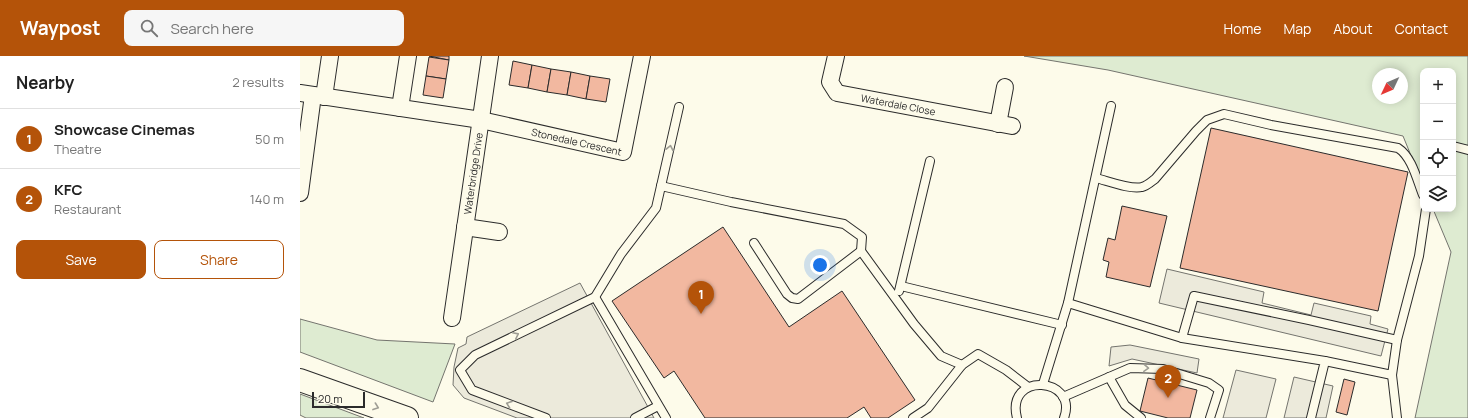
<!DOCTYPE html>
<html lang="en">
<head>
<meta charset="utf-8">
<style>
  body { margin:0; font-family:Manrope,sans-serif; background:#f6f6f6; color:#222 }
  .controls { position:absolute; right:12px; top:12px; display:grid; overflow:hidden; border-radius:8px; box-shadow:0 2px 10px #0003 }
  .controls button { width:36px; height:36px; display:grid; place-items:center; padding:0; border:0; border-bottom:1px solid #e0e0e0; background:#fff; color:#222; font:20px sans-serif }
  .compass { position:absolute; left:1072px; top:12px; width:36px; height:36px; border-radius:50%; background:#fff; box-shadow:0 2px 10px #0003; rotate:226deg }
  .scale { position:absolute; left:12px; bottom:10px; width:53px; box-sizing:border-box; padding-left:4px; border:2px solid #2b2b2b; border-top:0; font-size:11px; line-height:14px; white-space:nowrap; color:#2b2b2b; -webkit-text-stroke:3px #fdfbea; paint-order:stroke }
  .you { position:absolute; left:520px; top:209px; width:14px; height:14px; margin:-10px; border:3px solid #fff; border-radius:50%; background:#1a73e8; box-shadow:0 0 0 6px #1a73e833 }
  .badge { display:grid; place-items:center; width:26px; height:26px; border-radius:50%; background:#b45309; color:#fff; font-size:13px; font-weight:700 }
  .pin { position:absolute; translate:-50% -33px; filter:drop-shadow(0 1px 2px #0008) }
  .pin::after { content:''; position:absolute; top:21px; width:14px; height:12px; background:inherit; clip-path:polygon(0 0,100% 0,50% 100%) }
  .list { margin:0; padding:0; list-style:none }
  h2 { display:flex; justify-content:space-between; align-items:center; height:52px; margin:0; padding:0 16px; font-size:17px }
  h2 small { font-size:13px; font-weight:400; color:#767676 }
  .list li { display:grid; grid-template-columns:26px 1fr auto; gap:12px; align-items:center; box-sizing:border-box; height:60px; padding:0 16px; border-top:1px solid #e0e0e0 }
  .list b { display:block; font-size:15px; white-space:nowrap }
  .list p { margin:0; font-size:13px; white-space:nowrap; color:#767676 }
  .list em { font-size:13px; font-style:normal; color:#767676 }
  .actions { display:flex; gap:8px; padding:12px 16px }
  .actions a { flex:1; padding:9px 0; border:1px solid #b45309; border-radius:8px; text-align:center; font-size:14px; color:#b45309 }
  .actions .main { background:#b45309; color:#fff }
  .icon { flex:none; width:22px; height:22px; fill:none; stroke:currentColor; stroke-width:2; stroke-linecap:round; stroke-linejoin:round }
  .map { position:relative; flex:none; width:1168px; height:362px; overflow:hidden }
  header { display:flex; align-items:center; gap:24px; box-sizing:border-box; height:56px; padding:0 20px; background:#b45309; color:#fff }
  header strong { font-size:19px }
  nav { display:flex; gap:22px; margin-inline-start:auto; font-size:14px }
  .search { width:280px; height:36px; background:#f6f6f6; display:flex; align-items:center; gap:10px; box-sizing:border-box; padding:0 14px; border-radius:8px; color:#767676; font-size:15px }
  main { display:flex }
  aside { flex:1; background:#fff }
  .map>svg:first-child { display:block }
  .green { fill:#deebd1; stroke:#74746e; fill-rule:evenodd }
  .parking { fill:#eceadb; stroke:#74746e }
  .building { fill:#f2b8a0; stroke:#2b2b2b }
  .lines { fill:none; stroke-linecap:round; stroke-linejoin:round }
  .lane-casing { stroke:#2b2b2b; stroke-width:10 }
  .street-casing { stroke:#2b2b2b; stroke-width:18 }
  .highway-casing { stroke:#2b2b2b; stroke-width:24 }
  .lane { stroke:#fdfbea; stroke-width:8 }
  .street { stroke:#fdfbea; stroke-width:16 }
  .highway { stroke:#fdfbea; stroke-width:22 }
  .oneway { stroke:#9e9d94 }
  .labels { text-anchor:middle; stroke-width:3; stroke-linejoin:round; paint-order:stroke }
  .street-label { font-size:10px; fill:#2b2b2b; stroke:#fdfbea }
</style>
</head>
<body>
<header>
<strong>Waypost</strong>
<div class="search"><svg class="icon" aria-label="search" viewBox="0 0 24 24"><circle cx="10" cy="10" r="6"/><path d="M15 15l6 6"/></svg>Search here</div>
<nav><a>Home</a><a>Map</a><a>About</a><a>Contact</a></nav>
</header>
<main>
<aside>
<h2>Nearby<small>2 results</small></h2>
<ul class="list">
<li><span class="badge">1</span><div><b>Showcase Cinemas</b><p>Theatre</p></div><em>50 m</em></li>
<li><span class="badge">2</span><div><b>KFC</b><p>Restaurant</p></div><em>140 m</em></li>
</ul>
<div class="actions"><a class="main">Save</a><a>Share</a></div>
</aside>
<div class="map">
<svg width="1168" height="362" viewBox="0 0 1168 362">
  <rect width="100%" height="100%" fill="#fdfbea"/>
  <g class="green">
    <path d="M724 0H1168V362H1115L1151 196 1133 153H1153V15H1123V129L1103 80 808 14ZM1078 18H1102V42H1078Z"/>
    <path d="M0 263 77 284 155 288 133 346 0 296Z"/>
    <path d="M0 338 64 362H6L0 359Z"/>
  </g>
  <g class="parking">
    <path d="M867 213 964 236 962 247 1011 259 1014 247 1071 260 1070 268 1088 273 1081 300 859 247Z"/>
    <path d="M280 227 354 362H217L164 342 153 329 154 311 158 292 166 288 167 281Z"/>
    <path d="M830 289 899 303 897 317 832 303 809 310 811 291Z"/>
    <path d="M936 314 976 323 966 362H923Z"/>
    <path d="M994 321 1033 330 1026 362H984Z"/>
  </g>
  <g class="building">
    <path d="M129 0H149V4Z"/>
    <path d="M129 1 149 4 146 23 126 20Z"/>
    <path d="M213 5 232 9 228 32 209 29Z"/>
    <path d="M232 9 251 13 247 36 228 32Z"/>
    <path d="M251 13 271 16 267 39 247 36Z"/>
    <path d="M271 16 290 20 286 43 267 39Z"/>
    <path d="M126 20 146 23 143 42 123 39Z"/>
    <path d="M290 20 310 23 306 46 286 43Z"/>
    <path d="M911 72 1108 116 1078 255 880 212Z"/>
    <path d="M822 150 867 160 850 231 806 221 809 206 803 204 808 182 815 184Z"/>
    <path d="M423 171 489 271 542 235 615 344 588 362H571L564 351 547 362H405L374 315 364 322 312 245Z"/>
    <path d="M848 322 897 334 890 362H868L840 355Z"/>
    <path d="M1044 323 1055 326 1047 359 1036 356Z"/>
  </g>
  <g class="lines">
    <g class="lane-casing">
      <g id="lane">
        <path d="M1153 90 1168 94"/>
        <path d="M796 122C808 125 831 134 842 131 847 130 851 126 855 123L896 75 907 64 924 58 971 69 1098 92C1112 101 1117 124 1123 139"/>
        <path d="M361 130 431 146 544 168 562 181 561 195 614 268 641 300 662 309"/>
        <path d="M454 187 487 238 492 242 498 243 561 195"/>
        <path d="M601 230 762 269"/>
        <path d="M599 235 630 105"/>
        <path d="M295 241 366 362"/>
        <path d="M768 247 811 50"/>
        <path d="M882 282 894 240 1009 264 1097 284"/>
        <path d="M1025 305 1092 319 1097 284 1119 200 1126 153"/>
        <path d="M1092 319 1097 362"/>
        <path d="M809 321 825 349 841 362"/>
        <path d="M743 328 768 247 882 282 1025 305 1011 362"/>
        <path d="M763 341 830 312 863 313 909 327 919 334 910 362"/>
        <path d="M246 362 172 334 160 314 175 299 295 241 321 198 356 152 379 51"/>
        <path d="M335 362 358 350"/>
        <path d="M613 362 628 352 662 309 678 298 706 314 728 331"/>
        <path d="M717 362C705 315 779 321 764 362"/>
      </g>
    </g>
    <g class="street-casing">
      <g id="street">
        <path id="s1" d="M536 0 530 26 537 37 712 70"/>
        <path id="s2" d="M0 37 181 64 323 96 342 0"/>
        <path d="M24 41 30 0"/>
        <path d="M100 52 108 0"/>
        <path d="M698 68 705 31"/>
        <path d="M0 137 13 39"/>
        <path d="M165 171 199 176"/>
        <path id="s3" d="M152 262 190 0"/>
      </g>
    </g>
    <g class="highway-casing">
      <path id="highway" d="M0 324 107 362"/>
    </g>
    <use href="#lane" class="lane"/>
    <use href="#street" class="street"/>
    <use href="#highway" class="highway"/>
  </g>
  <defs><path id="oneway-chevron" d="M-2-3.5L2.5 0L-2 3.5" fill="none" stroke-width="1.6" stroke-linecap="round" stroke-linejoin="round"/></defs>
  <g class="oneway">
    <use href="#oneway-chevron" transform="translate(370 92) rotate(-78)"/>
    <use href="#oneway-chevron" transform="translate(216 279) rotate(-26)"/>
    <use href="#oneway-chevron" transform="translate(846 312) rotate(3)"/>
    <use href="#oneway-chevron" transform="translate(209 348) rotate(-160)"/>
    <use href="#oneway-chevron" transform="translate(76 351) rotate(20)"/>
  </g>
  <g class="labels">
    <g class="street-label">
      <text dy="4" stroke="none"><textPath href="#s1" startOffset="102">Waterdale Close</textPath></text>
      <text dy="4" stroke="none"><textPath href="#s2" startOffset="281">Stonedale Crescent</textPath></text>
      <text dy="4" stroke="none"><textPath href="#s3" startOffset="146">Waterbridge Drive</textPath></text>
    </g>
  </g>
</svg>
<div class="controls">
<button>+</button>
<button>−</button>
<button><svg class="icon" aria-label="locate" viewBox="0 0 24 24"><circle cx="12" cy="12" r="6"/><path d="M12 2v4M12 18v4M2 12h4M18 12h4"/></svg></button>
<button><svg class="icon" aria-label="layers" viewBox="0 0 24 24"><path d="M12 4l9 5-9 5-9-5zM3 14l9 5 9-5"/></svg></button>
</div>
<svg class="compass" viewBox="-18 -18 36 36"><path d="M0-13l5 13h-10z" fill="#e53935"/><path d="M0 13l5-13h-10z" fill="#767676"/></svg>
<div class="scale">20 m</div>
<div class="you"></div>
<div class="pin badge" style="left:401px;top:258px">1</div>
<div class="pin badge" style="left:868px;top:342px">2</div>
</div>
</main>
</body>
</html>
